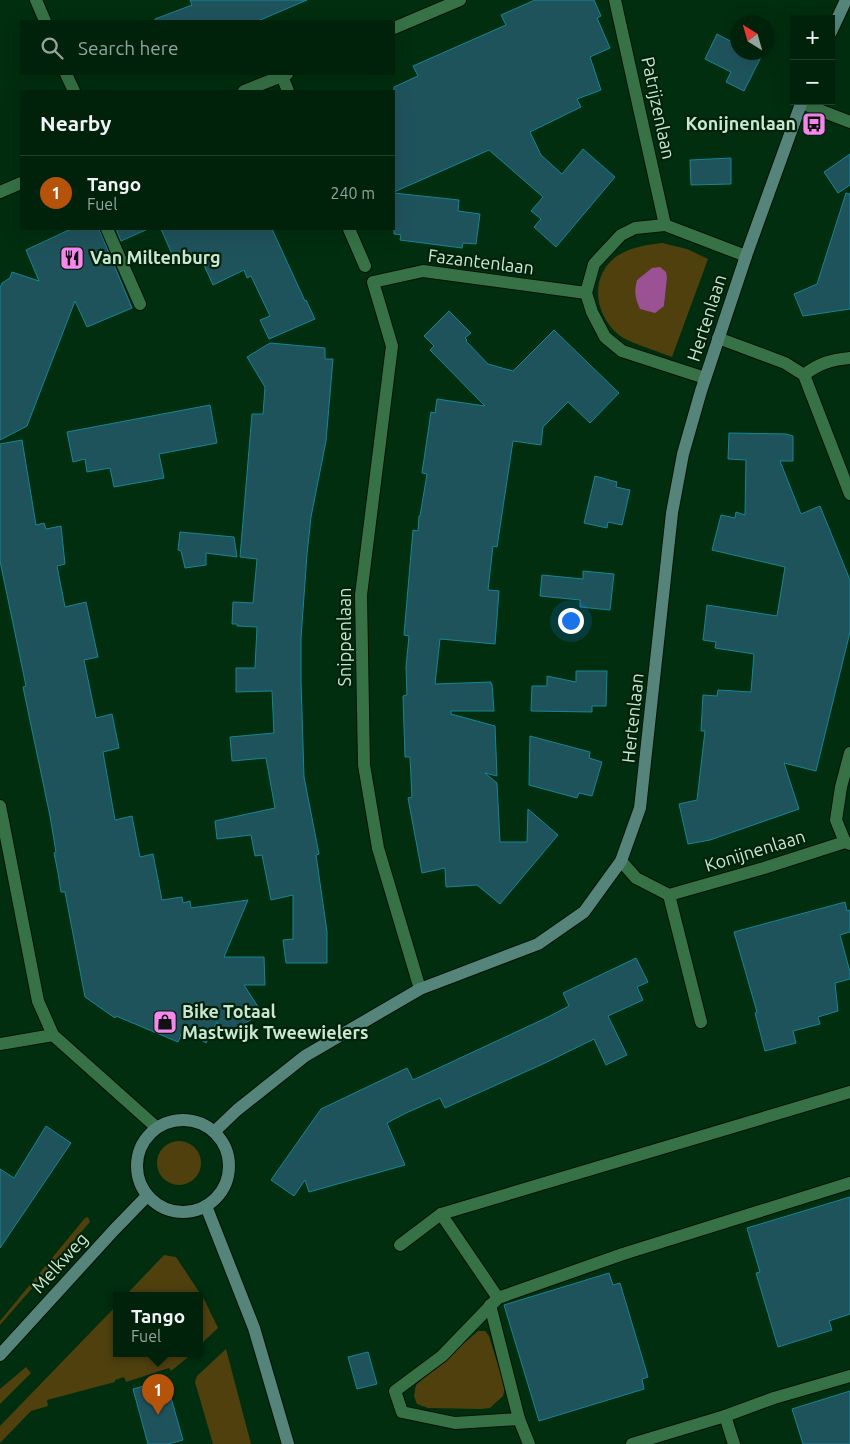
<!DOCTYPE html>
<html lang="en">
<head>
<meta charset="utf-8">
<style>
  body { margin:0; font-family:Ubuntu,sans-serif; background:#0a2a14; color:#f1f3f6 }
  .controls { position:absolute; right:15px; top:15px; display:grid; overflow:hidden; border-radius:0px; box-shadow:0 5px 20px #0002 }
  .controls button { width:45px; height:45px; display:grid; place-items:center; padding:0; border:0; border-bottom:1px solid #223f2c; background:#00220b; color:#f1f3f6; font:25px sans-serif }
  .compass { position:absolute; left:730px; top:15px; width:45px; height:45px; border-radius:50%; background:#00220b; box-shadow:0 5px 20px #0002; rotate:323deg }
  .you { position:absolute; left:570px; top:620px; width:18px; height:18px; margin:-12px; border:4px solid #fff; border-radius:50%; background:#1a73e8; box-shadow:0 0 0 8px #1a73e833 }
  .badge { display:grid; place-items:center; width:32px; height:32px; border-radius:50%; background:#b45309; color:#fff; font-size:16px; font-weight:700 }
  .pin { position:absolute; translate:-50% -41px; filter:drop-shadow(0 1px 2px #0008) }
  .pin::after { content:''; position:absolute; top:26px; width:18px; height:15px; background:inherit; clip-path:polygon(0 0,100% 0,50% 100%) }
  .popup { position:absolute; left:113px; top:1292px; width:90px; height:65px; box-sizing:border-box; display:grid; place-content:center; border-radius:0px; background:#00220b; filter:drop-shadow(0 1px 4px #0005); font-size:16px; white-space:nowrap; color:#95a49d }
  .popup b { font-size:19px; color:#f1f3f6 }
  .popup::after { content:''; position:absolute; left:50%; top:100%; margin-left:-10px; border:10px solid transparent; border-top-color:#00220b }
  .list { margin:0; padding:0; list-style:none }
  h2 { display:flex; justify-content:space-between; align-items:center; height:65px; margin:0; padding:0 20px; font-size:21px }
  h2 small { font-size:16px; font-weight:400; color:#95a49d }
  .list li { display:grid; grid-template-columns:32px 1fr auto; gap:15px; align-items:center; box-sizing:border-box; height:75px; padding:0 20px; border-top:1px solid #223f2c }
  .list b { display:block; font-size:19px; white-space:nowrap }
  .list p { margin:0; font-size:16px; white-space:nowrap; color:#95a49d }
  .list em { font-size:16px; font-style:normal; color:#95a49d }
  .icon { flex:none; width:28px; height:28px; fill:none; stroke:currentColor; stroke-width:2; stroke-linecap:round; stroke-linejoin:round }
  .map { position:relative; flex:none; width:850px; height:1444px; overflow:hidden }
  .search { position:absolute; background:#00220b; box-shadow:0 5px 20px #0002; left:20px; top:20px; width:375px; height:55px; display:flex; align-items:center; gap:12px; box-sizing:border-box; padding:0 18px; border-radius:0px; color:#95a49d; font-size:19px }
  .panel { position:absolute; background:#00220b; box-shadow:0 5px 20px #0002; left:20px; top:90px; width:375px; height:140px; border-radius:0px }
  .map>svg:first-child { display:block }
  .green { fill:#4f400e; fill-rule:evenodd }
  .water { fill:#9a5294 }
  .building { fill:#1f535c; stroke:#158696 }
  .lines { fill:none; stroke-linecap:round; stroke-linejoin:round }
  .lane-casing { stroke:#021206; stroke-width:14 }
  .street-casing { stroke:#021206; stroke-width:14 }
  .secondary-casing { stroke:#021206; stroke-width:14 }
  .lane { stroke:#367246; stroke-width:12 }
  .street { stroke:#367246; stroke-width:12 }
  .secondary { stroke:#54847a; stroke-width:12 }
  .labels { text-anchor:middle; stroke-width:4.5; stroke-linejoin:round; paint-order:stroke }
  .street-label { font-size:18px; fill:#cae8cf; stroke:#03220c }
  .poi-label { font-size:18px; font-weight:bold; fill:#cae8cf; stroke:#03220c; text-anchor:start }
</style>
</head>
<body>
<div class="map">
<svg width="850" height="1444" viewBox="0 0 850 1444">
  <rect width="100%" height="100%" fill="#002e0f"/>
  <g class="green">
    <path d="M662 243 687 249 708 259 672 357C660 352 627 342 619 335 594 315 589 276 617 256 630 247 647 245 662 243ZM653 268 667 278 664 306 637 280Z"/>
    <circle cx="179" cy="1163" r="22"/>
    <path d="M88 1217 90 1222 0 1325V1321L85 1218Z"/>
    <path d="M164 1255 176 1257 205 1301 218 1328 199 1346V1296H125Z"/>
    <path d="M117 1305V1354H192L171 1371 169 1368 126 1382 124 1377 115 1380V1382L47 1400 48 1406 31 1411 0 1443V1426Z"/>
    <path d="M478 1331H485L489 1336 505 1387 503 1396 490 1408 481 1409 428 1408 417 1404 414 1396 416 1385Z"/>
    <path d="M226 1349 251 1444H213L195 1382 197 1376Z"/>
    <path d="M26 1367 31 1373 0 1404V1389Z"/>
  </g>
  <path class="water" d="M660 267 666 272 667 278 664 306 655 313 640 309C635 298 634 291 637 280L652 268Z"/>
  <g class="building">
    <path d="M190 0H307L258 21H155V19L192 5Z"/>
    <path d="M535 0H594L601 16 597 18 610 48 590 57 601 90 577 99 581 107 530 132 541 155 562 174 583 149 615 177 556 247 534 227 541 219 531 211 543 197 489 150 394 192V87L418 76 413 66 506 25 501 15Z"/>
    <path d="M717 34 738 45V52H752L761 57 744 91 726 82 731 72 705 59Z"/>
    <path d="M850 154V185L838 193 824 172Z"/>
    <path d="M731 158V184L691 185 690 160Z"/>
    <path d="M394 193 459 200 458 211 480 214 476 244 463 243 462 248 400 240 401 235 394 234Z"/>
    <path d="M846 193 850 194V309L803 316 794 294 817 284Z"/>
    <path d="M71 229H99L132 308 87 327 75 301 27 426 0 440V288L2 283 10 278 12 272 39 281 26 250Z"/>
    <path d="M116 229H148L121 241Z"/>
    <path d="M161 229H272L305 301 306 300 315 319 269 339 260 320 270 316 251 276 247 278 244 270 213 285 198 252 175 261Z"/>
    <path d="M449 311 471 333 465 338 467 340 466 341 488 364 513 371 554 330 619 393 590 423 568 402 543 427 541 445 513 441 497 547 493 546 488 590 499 591 495 644 440 639 435 684 491 682V684H492L494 711H451V714L495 726 497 776 485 773 497 783 500 842H527L528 809 558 835 500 904 477 885 446 887 445 868 422 873 408 798 412 797 410 757H405L403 696 407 695 406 667 409 636 404 635 413 530 418 531 419 516H420L427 474 422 473 431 412 435 413 437 399 485 406 430 350 434 346 424 336Z"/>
    <path d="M270 343 325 348V359H333L326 441 311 517 307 554 301 638V680L304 777 319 854 316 855 327 932V963H286L283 940 293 939V895L271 900 262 855 255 856 251 835 217 839 215 821 275 808 266 758 232 761 230 737 274 733 272 691 236 692V668H255L257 627 237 626V624H232L233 602 253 603 257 559 240 557 252 414H263L265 387 247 357Z"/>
    <path d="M210 405 217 443 159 454 164 478 114 487 110 468 87 472 85 459 73 462 67 432Z"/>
    <path d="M729 433 786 434 793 436V461H780L801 514 820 506 850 580V632L816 771 784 763 799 809 710 840 688 844 679 804 697 800 705 731H701L703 695 717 696 718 690 751 692 754 654 715 648 716 642 703 640 707 605 777 616 785 567 712 550 721 515 735 518 736 512 745 515 746 460 728 459Z"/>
    <path d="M22 440 36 525 44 523 46 529 61 526 65 564 57 566 65 607 86 602 98 657 84 660 96 718 112 714 119 748 103 752 115 820 132 816 140 857 153 854 162 900 182 897 183 903 190 901 191 908 248 900 224 957H264L265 985H244L262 1013 226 1035 217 1022 206 1043 183 1030 178 1042 116 1016 115 1018 85 997 65 892H61L58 873 54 853 56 852 50 816 23 687 26 686 0 561V444Z"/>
    <path d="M595 476 617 482 616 487 630 490 622 525 608 522 607 528 584 523Z"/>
    <path d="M180 532 234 537 237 557 206 553V565L185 568 181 551 178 550Z"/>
    <path d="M583 571 614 574 610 610 580 607V600L540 596 542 575 583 579Z"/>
    <path d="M576 671H607L606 706H592V712L531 711 532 686H547V676L576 682Z"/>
    <path d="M530 736 590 752 589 758 602 762 592 796 579 793 577 798 529 785Z"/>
    <path d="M845 902 847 911 850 910V932L840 935 850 972V979L835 983 838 1011 818 1017 820 1024 793 1031 796 1043 765 1051 755 1013 757 1012 734 932Z"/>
    <path d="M636 958 648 982 637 987 643 1000 608 1016 627 1055 606 1065 594 1039 545 1063 445 1108 440 1098 406 1113 387 1123 405 1165 309 1192 305 1180 294 1196 271 1180 321 1109 407 1068 413 1080 546 1018 569 1006 563 993Z"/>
    <path d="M46 1126 71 1143 0 1248V1169L14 1178Z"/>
    <path d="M850 1197V1314L829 1321 832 1330 778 1347 756 1273 760 1272 747 1228Z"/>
    <path d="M609 1273 613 1285 620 1283 648 1377 642 1379 644 1389 539 1421 504 1305Z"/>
    <path d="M368 1352 377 1384 357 1389 348 1357Z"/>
    <path d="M166 1380 183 1440 168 1444H148L133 1389Z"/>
    <path d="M850 1391V1444H803L792 1409Z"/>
  </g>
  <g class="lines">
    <g class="lane-casing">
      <g id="lane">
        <path d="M107 229 140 304"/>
        <path d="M441 1214 498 1298"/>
        <path d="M400 1245 441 1214 850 1092"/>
        <path d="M490 1305 519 1419 529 1444"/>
        <path d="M725 1416 774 1398 850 1376"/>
        <path d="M519 1419 455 1423 402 1412 395 1391 442 1356 498 1298 623 1254 850 1183"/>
        <path d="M632 1444 725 1416 734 1444"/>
      </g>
    </g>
    <g class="street-casing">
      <g id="street">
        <path d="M36 0 45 21"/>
        <path d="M615 0 665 225"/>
        <path d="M394 28 460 0"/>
        <path d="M66 74 74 91"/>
        <path d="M282 76 288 91"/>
        <path d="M244 91 287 74"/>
        <path d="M801 103 850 122"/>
        <path d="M0 192 21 183"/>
        <path d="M349 229 365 266"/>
        <path d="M718 338 785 363 804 375 850 494"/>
        <path d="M804 375C819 363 831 360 850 358"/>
        <path d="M705 378 622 351 605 337 592 312 586 293 594 264 621 235 635 228 665 225 746 256"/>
        <path d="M0 806 38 1001 53 1035 156 1127"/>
        <path d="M845 842 836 820 841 787 850 753"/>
        <path d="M621 861 636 878 669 895 764 868 845 842 850 844"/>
        <path d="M669 895 701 1022"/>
        <path d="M420 989 378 848 364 765 361 595 392 346 373 282 423 271 586 293"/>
        <path d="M0 1044 53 1035"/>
      </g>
    </g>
    <g class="secondary-casing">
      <g id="secondary">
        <path d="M831 32 846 0"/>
        <circle cx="183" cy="1166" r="46"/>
        <path d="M215 1131 237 1110 305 1056 420 989 538 944 584 912 621 861 640 808 672 513 683 454 701 391 746 256 802 101"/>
        <path d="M206 1206 254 1328 288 1444"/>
        <path d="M0 1355 114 1230 147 1196"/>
      </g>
    </g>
    <use href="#lane" class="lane"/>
    <use href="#street" class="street"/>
    <use href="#secondary" class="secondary"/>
  </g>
  <defs>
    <g id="bus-square" transform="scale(1.25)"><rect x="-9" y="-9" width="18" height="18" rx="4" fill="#f688ed" stroke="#03220c"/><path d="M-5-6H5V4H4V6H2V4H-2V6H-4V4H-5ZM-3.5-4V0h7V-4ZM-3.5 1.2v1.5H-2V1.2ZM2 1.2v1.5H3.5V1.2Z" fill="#111"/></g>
    <g id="restaurant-square" transform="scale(1.25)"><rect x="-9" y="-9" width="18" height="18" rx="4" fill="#f688ed" stroke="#03220c"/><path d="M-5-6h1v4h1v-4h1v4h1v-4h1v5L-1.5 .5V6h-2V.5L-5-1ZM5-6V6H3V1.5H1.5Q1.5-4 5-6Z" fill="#111"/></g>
    <g id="shop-square" transform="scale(1.25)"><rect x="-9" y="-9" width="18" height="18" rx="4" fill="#f688ed" stroke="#03220c"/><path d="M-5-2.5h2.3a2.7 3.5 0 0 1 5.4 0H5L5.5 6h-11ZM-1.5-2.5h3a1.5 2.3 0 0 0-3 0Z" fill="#111"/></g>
  </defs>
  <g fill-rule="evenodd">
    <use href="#bus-square" x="814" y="124"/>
    <use href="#restaurant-square" x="72" y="258"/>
    <use href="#shop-square" x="165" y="1022"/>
  </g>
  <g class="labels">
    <g class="street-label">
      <text transform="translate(658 108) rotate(78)" y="6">Patrijzenlaan</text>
      <text transform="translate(481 262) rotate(7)" y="6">Fazantenlaan</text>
      <text transform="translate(707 318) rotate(-72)" y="6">Hertenlaan</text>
      <text transform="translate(345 637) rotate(-90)" y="6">Snippenlaan</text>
      <text transform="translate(633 718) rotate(-84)" y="6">Hertenlaan</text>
      <text transform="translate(755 851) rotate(-17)" y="6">Konijnenlaan</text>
      <text transform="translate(60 1263) rotate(-48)" y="6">Melkweg</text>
    </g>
    <g class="poi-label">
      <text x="796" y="130" text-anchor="end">Konijnenlaan</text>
      <text x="90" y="264">Van Miltenburg</text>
      <text x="182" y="1018">Bike Totaal<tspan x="182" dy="21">Mastwijk Tweewielers</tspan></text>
    </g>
  </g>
</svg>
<div class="controls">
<button>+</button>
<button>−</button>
</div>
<svg class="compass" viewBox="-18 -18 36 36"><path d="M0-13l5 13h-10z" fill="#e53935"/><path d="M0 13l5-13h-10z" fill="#95a49d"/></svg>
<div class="you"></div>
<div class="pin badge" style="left:158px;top:1415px">1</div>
<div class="popup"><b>Tango</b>Fuel</div>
<div class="search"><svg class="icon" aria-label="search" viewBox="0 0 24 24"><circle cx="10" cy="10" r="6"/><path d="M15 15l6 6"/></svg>Search here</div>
<section class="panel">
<h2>Nearby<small></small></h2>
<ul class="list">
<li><span class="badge">1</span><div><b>Tango</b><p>Fuel</p></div><em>240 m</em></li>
</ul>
</section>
</div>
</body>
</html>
